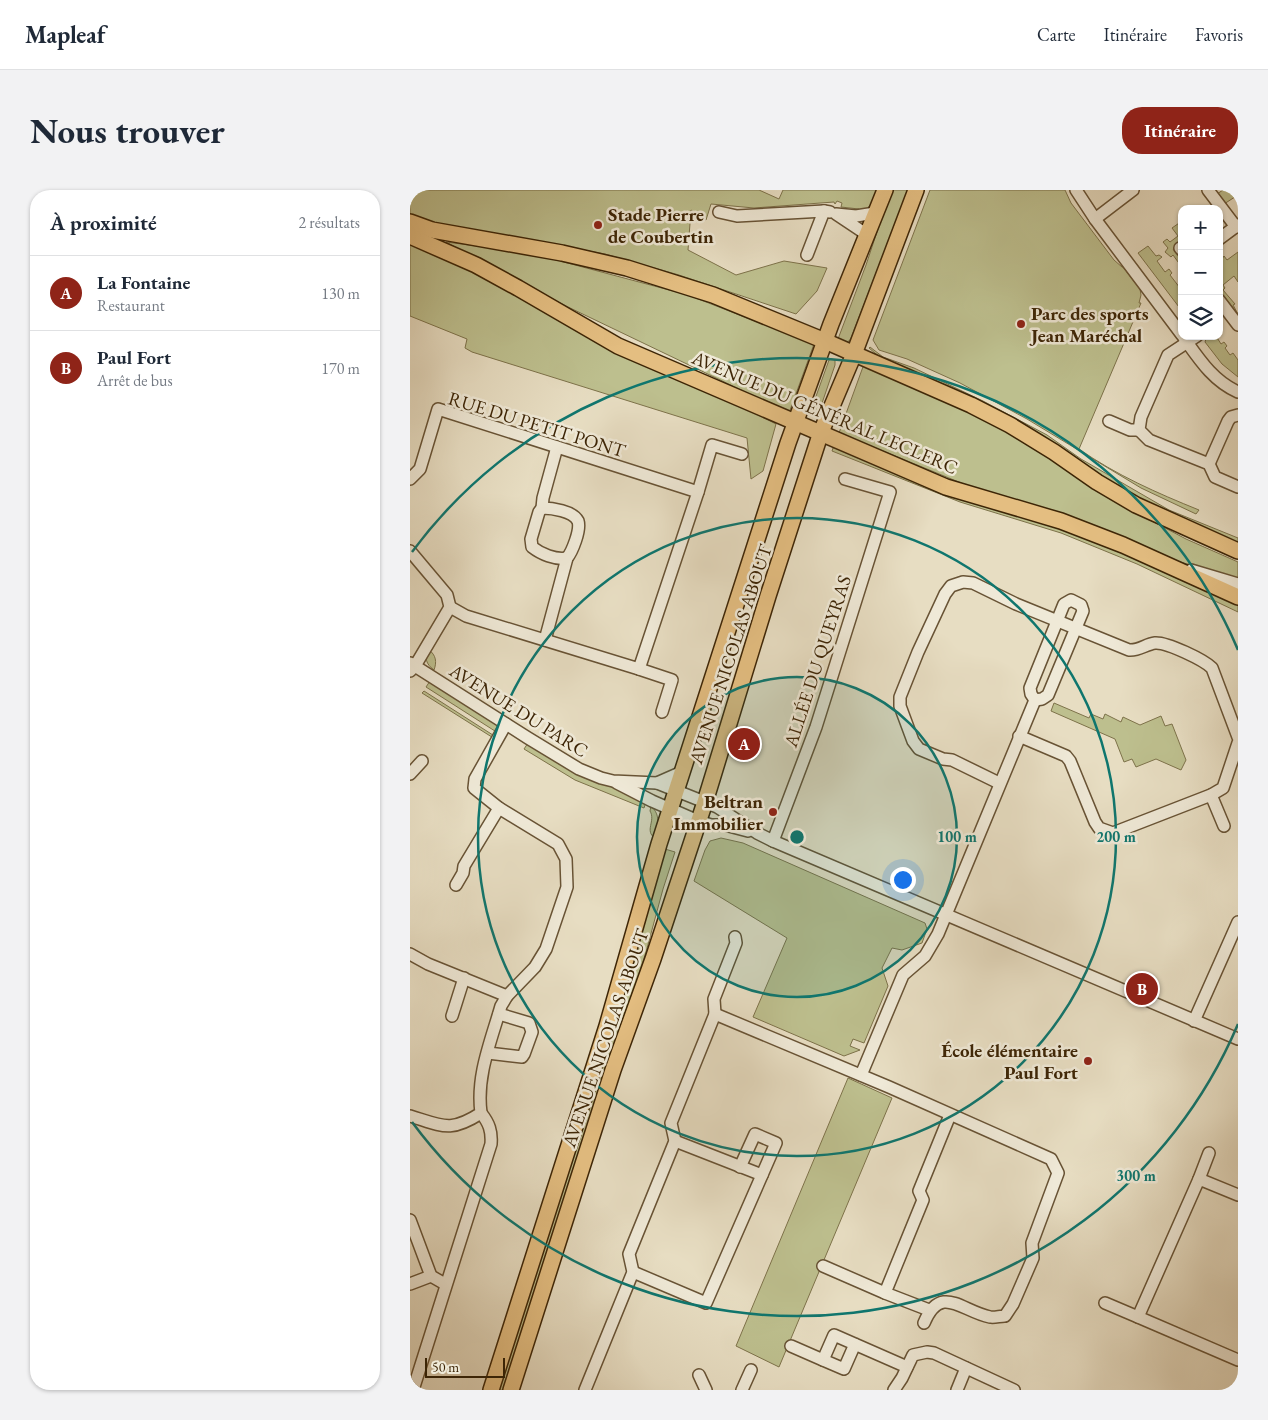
<!DOCTYPE html>
<html lang="fr">
<head>
<meta charset="utf-8">
<style>
  body { margin:0; font-family:"EB Garamond",serif; background:#f2f2f3; color:#1f2937 }
  .controls { position:absolute; right:15px; top:15px; display:grid; overflow:hidden; border-radius:10px; box-shadow:0 1px 4px #0004 }
  .controls button { width:45px; height:45px; display:grid; place-items:center; padding:0; border:0; border-bottom:1px solid #e0e1e3; background:#fff; color:#1f2937; font:25px sans-serif }
  .scale { position:absolute; left:15px; bottom:12px; width:80px; box-sizing:border-box; padding-left:5px; border:2px solid #3d2506; border-top:0; font-size:14px; line-height:18px; white-space:nowrap; color:#3d2506; -webkit-text-stroke:4px #efe9d7; paint-order:stroke }
  .you { position:absolute; left:492px; top:689px; width:18px; height:18px; margin:-12px; border:4px solid #fff; border-radius:50%; background:#1a73e8; box-shadow:0 0 0 8px #1a73e833 }
  .badge { display:grid; place-items:center; width:32px; height:32px; border-radius:50%; background:#8f2418; color:#fff; font-size:16px; font-weight:700 }
  .pin { position:absolute; translate:-50% -50%; border:2px solid #fff; box-shadow:0 1px 5px #0006 }
  .list { margin:0; padding:0; list-style:none }
  h2 { display:flex; justify-content:space-between; align-items:center; height:65px; margin:0; padding:0 20px; font-size:21px }
  h2 small { font-size:16px; font-weight:400; color:#747a83 }
  .list li { display:grid; grid-template-columns:32px 1fr auto; gap:15px; align-items:center; box-sizing:border-box; height:75px; padding:0 20px; border-top:1px solid #e0e1e3 }
  .list b { display:block; font-size:19px; white-space:nowrap }
  .list p { margin:0; font-size:16px; white-space:nowrap; color:#747a83 }
  .list em { font-size:16px; font-style:normal; color:#747a83 }
  .icon { flex:none; width:28px; height:28px; fill:none; stroke:currentColor; stroke-width:2; stroke-linecap:round; stroke-linejoin:round }
  .map { position:relative; flex:none; width:828px; height:1200px; overflow:hidden; border-radius:20px }
  header { display:flex; align-items:center; gap:30px; box-sizing:border-box; height:70px; padding:0 25px; background:#fff; border-bottom:1px solid #e0e1e3 }
  header strong { font-size:24px }
  nav { display:flex; gap:28px; margin-inline-start:auto; font-size:18px }
  .intro { display:flex; align-items:center; justify-content:space-between; box-sizing:border-box; height:120px; padding:0 30px }
  h1 { margin:0; font-size:35px }
  .button { padding:12px 22px; border-radius:20px; background:#8f2418; color:#fff; font-size:18px; font-weight:700 }
  main { display:flex; gap:30px; padding:0 30px }
  aside { flex:1; background:#fff; border-radius:20px; box-shadow:0 1px 4px #0004 }
  .map>svg:first-child { display:block }
  .green { fill:#bdbf8e; stroke:#7d724a }
  .lines { fill:none; stroke-linecap:round; stroke-linejoin:round }
  .minor-casing { stroke:#685335; stroke-width:14 }
  .major-casing { stroke:#3d2506; stroke-width:18 }
  .minor { stroke:#efe9d7; stroke-width:11 }
  .major { stroke:#e4be81; stroke-width:15 }
  .ring { fill:none; stroke:#0f766e; stroke-width:2.5 }
  .poi-dot { fill:#8f2418; stroke:#efe9d7; stroke-width:2 }
  .labels { text-anchor:middle; stroke-width:5; stroke-linejoin:round; paint-order:stroke }
  .poi-label { font-size:19px; font-weight:bold; fill:#3d2506; stroke:#efe9d7; text-anchor:start }
  .street-label { font-size:19px; fill:#3d2506; stroke:#efe9d7 }
  .centre { fill:#0f766e; stroke:#efe9d7; stroke-width:2.5 }
  .ring-label { font-size:15px; text-anchor:middle; font-weight:bold; fill:#0f766e; stroke:#efe9d7; stroke-width:5; stroke-linejoin:round; paint-order:stroke }
</style>
</head>
<body>
<header>
<strong>Mapleaf</strong>
<nav><a>Carte</a><a>Itinéraire</a><a>Favoris</a></nav>
</header>
<div class="intro"><h1>Nous trouver</h1><a class="button">Itinéraire</a></div>
<main>
<aside>
<h2>À proximité<small>2 résultats</small></h2>
<ul class="list">
<li><span class="badge">A</span><div><b>La Fontaine</b><p>Restaurant</p></div><em>130 m</em></li>
<li><span class="badge">B</span><div><b>Paul Fort</b><p>Arrêt de bus</p></div><em>170 m</em></li>
</ul>
</aside>
<div class="map">
<svg width="828" height="1200" viewBox="0 0 828 1200">
  <rect width="100%" height="100%" fill="#e7ddc2"/>
  <filter id="stains"><feTurbulence type="fractalNoise" baseFrequency=".004" numOctaves="4"/><feColorMatrix values="0 0 0 0 .2 0 0 0 0 .09 0 0 0 0 .02 0 0 0 .5 -.17"/></filter>
  <radialGradient id="worn" r=".72"><stop offset=".6" stop-color="#630" stop-opacity="0"/><stop offset="1" stop-color="#630" stop-opacity=".3"/></radialGradient>
  <g class="green">
    <path d="M0 0H349L369 9 373 0H469C463 12 461 19 447 23L449 19 431 17 432 13 427 11 425 14 424 12 344 18 301 14 296 30 281 20 278 60 326 85 374 71 417 78 407 101 386 124 269 85 195 64 0 28Z"/>
    <path d="M481 0H498L441 148 439 151 434 153 428 149 456 75Z"/>
    <path d="M520 0H655L661 13 704 70 712 77H713L730 99 731 105 729 113H731L669 259C706 285 747 303 789 320L786 324 731 298 617 229 550 193 497 169 469 160 463 150Z"/>
    <path d="M813 0H828V5L814 14 807 4Z"/>
    <path d="M772 31V46L770 47 772 52 763 59 772 71V79L771 76 763 65 761 67 755 62 758 58 753 52 757 49 760 52 768 46 762 38Z"/>
    <path d="M0 48 366 234 353 281 341 289 337 248 62 162 55 158 57 149 0 126Z"/>
    <path d="M36 52 120 63 278 105 404 154 379 223 156 116Z"/>
    <path d="M738 56 746 66 749 65 752 67 747 71 755 82 759 79 762 83 760 85 770 98 772 97V121L728 63Z"/>
    <path d="M828 62V92L824 86 813 95 815 98 813 100 825 114 823 115 828 124 809 100V78L811 76 809 73 814 66 817 70Z"/>
    <path d="M797 146H806L811 154 814 152 817 156 815 158 820 165 823 163 828 170V187L812 174 795 152Z"/>
    <path d="M460 157 473 167 504 178 573 211 637 245 671 269 759 320 828 348V357L730 309 690 287 577 216 548 201 472 169 459 158Z"/>
    <path d="M421 169 425 170V175L409 222 405 225 400 223 419 170Z"/>
    <path d="M454 174 576 226 721 320 776 349 828 372V389L767 371 669 330 597 307 561 297 429 243Z"/>
    <path d="M430 256 651 335 828 411V422L727 374 651 343 550 312 422 261 423 258Z"/>
    <path d="M19 460C26 465 27 472 24 480 16 474 14 468 19 460Z"/>
    <path d="M20 491 87 535 88 543 16 497Z"/>
    <path d="M14 501 86 547 85 549 12 503Z"/>
    <path d="M644 513 679 528 681 524 693 529 695 524 711 532 713 527 730 535 751 526 755 536 762 534 776 570 771 580 746 569 726 577 722 569 714 572 705 549 641 521Z"/>
    <path d="M118 553 236 612 234 618 165 590 114 559Z"/>
    <path d="M241 616C251 625 248 636 245 648 234 641 246 631 240 621Z"/>
    <path d="M311 648 333 653 515 733 517 739 512 753 492 760 482 758 472 778 478 796 454 853 443 849 440 856 450 860 434 866 343 827 377 748 284 691 295 660 300 651Z"/>
    <path d="M255 659 265 662 253 699 236 762 95 1200H87Z"/>
    <path d="M438 888 482 908 369 1177 326 1156Z"/>
  </g>
  <g class="lines">
    <g class="minor-casing">
      <g id="minor">
        <path d="M666 0 685 29 772 145"/>
        <path d="M798 0 826 37"/>
        <path d="M309 22 327 26 414 21"/>
        <path d="M685 29 723 0"/>
        <path d="M456 44 426 24 446 26 465 23"/>
        <path d="M809 49 828 35"/>
        <path d="M770 58 772 60"/>
        <path d="M397 65 414 21 420 22"/>
        <path d="M809 110 828 135"/>
        <path d="M787 146 758 165 731 227 729 240 739 250 799 274 805 287 828 297"/>
        <path d="M774 148C789 169 803 191 828 202"/>
        <path d="M699 231 720 240H729"/>
        <path d="M147 257 133 308 132 318 129 322 121 349 122 357C131 364 145 370 157 368"/>
        <path d="M799 274 818 231 821 227 828 225"/>
        <path d="M0 289 10 279 28 219 288 302 229 479 56 426 40 417"/>
        <path d="M288 302 302 255 332 264"/>
        <path d="M132 318C142 318 163 321 168 331 171 340 162 362 157 368L135 450"/>
        <path d="M0 361 37 405 40 417 5 476 0 481"/>
        <path d="M781 380 828 394"/>
        <path d="M661 410 671 415 673 421 638 505 632 509 625 510 621 504 620 498 654 414Z"/>
        <path d="M0 473 118 548 169 579 191 588 203 591 247 593 272 582"/>
        <path d="M229 479 262 490 252 522"/>
        <path d="M609 546 656 566 660 571 685 632 689 638 703 643 801 605 813 598 828 553"/>
        <path d="M0 584 12 571"/>
        <path d="M207 593 242 611 288 631 301 635H315L338 641"/>
        <path d="M247 593 307 617 347 643 363 651 828 849"/>
        <path d="M589 593 542 570 533 569 509 559 503 551 490 516V507L508 462 535 404 541 396 553 392 563 393 606 414 719 460C729 461 736 454 745 453 757 452 794 470 802 478L828 547"/>
        <path d="M801 605 814 636"/>
        <path d="M363 651 406 537 480 302 435 289"/>
        <path d="M46 695 53 683 54 676 89 618"/>
        <path d="M0 764 18 774 97 806"/>
        <path d="M305 824 304 809 326 753 325 747"/>
        <path d="M42 826 54 788"/>
        <path d="M784 831 828 732"/>
        <path d="M78 863 112 867 114 864 122 842 119 833 89 824"/>
        <path d="M451 885 493 785 515 766 528 744 625 510"/>
        <path d="M0 926C33 936 40 943 71 923 66 886 81 851 91 816L97 806 125 777 136 759 157 697 156 669 148 654 89 618 64 598 65 589 96 534"/>
        <path d="M265 951 352 985"/>
        <path d="M789 989 799 963"/>
        <path d="M828 1005 789 989 728 1127 828 1170"/>
        <path d="M0 1030 21 1086 35 1094"/>
        <path d="M413 1076 475 1103"/>
        <path d="M223 1082 296 1113 366 953 345 944 330 977"/>
        <path d="M0 1094 21 1086"/>
        <path d="M695 1113 728 1127"/>
        <path d="M519 1120 475 1103 513 1010 509 1001 540 925"/>
        <path d="M445 1154 434 1179 413 1170 424 1145 497 1177"/>
        <path d="M381 1156 413 1170"/>
        <path d="M289 1185 296 1200"/>
        <path d="M3 1200 81 954C82 941 79 933 71 923"/>
        <path d="M175 1200 223 1082 219 1064 265 951 261 933 305 824 479 897 641 969 648 983 622 1053 623 1068 603 1114 595 1126C590 1126 584 1128 580 1127 551 1121 531 1093 514 1133"/>
        <path d="M332 1200 341 1180"/>
        <path d="M484 1200 492 1188 503 1165 517 1162 524 1163 604 1200"/>
        <path d="M547 1200 556 1178"/>
      </g>
    </g>
    <g class="major-casing">
      <g id="major">
        <path d="M0 32 22 40 152 63 217 78 303 105 415 151 561 215 600 235 644 262 687 292 726 315 828 361"/>
        <path d="M0 46 66 75 108 98 208 156 536 297 651 331 713 355 828 407"/>
        <path d="M81 1200 197 836 249 654 378 253 421 134 475 0"/>
        <path d="M101 1200 203 880 243 769 295 612 358 406 411 242 444 164 506 0"/>
      </g>
    </g>
    <use href="#minor" class="minor"/>
    <use href="#major" class="major"/>
  </g>
  <circle cx="387" cy="647" r="160" fill="#0f766e" fill-opacity=".12"/>
  <g class="ring">
    <circle cx="387" cy="647" r="160"/>
    <circle cx="387" cy="647" r="319"/>
    <path d="M828 834A479 479 0 0 1 2 932M2 362A479 479 0 0 1 828 460"/>
  </g>
  <g class="poi-dot">
    <circle cx="188" cy="35" r="5"/>
    <circle cx="611" cy="134" r="5"/>
    <circle cx="363" cy="622" r="5"/>
    <circle cx="678" cy="871" r="5"/>
  </g>
  <g class="labels">
    <g class="poi-label">
      <text x="198" y="31">Stade Pierre<tspan x="198" dy="22">de Coubertin</tspan></text>
      <text x="621" y="130">Parc des sports<tspan x="621" dy="22">Jean Maréchal</tspan></text>
      <text x="353" y="618" text-anchor="end">Beltran<tspan x="353" dy="22">Immobilier</tspan></text>
      <text x="668" y="867" text-anchor="end">École élémentaire<tspan x="668" dy="22">Paul Fort</tspan></text>
    </g>
    <g class="street-label">
      <text transform="translate(415 222) rotate(23)" y="7">AVENUE DU GÉNÉRAL LECLERC</text>
      <text transform="translate(127 234) rotate(17)" y="7">RUE DU PETIT PONT</text>
      <text transform="translate(320 464) rotate(-72)" y="7">AVENUE NICOLAS ABOUT</text>
      <text transform="translate(407 471) rotate(-72)" y="7">ALLÉE DU QUEYRAS</text>
      <text transform="translate(109 520) rotate(32)" y="7">AVENUE DU PARC</text>
      <text transform="translate(195 848) rotate(-71)" y="7">AVENUE NICOLAS ABOUT</text>
    </g>
  </g>
  <circle cx="387" cy="647" r="8" class="centre"/>
  <g class="ring-label">
    <text x="547" y="652">100 m</text>
    <text x="706" y="652">200 m</text>
    <text x="726" y="991">300 m</text>
  </g>
  <rect width="100%" height="100%" filter="url(#stains)"/>
  <rect width="100%" height="100%" fill="url(#worn)"/>
</svg>
<div class="controls">
<button>+</button>
<button>−</button>
<button><svg class="icon" aria-label="layers" viewBox="0 0 24 24"><path d="M12 4l9 5-9 5-9-5zM3 14l9 5 9-5"/></svg></button>
</div>
<div class="scale">50 m</div>
<div class="you"></div>
<div class="pin badge" style="left:334px;top:554px">A</div>
<div class="pin badge" style="left:732px;top:799px">B</div>
</div>
</main>
</body>
</html>
